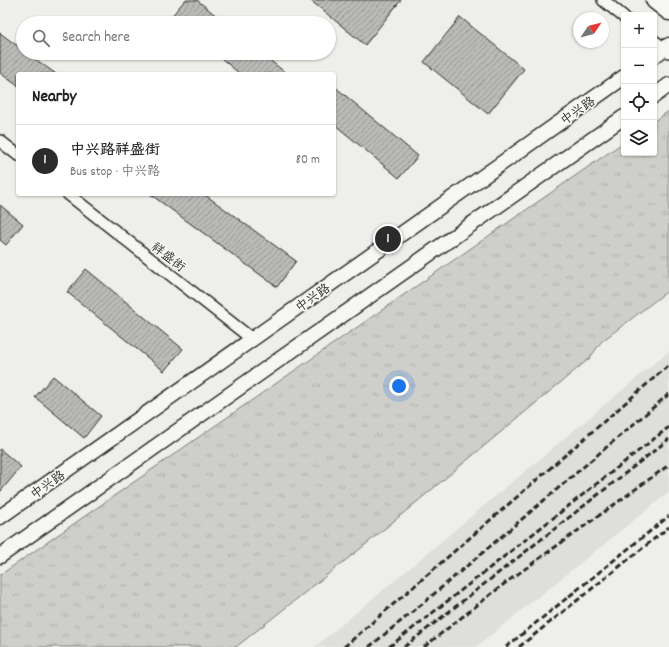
<!DOCTYPE html>
<html lang="en">
<head>
<meta charset="utf-8">
<style>
  body { margin:0; font-family:Dekko,"LXGW WenKai TC",sans-serif; background:#f2f2f2; color:#222 }
  .controls { position:absolute; right:12px; top:12px; display:grid; overflow:hidden; border-radius:4px; box-shadow:0 1px 3px #0004 }
  .controls button { width:36px; height:36px; display:grid; place-items:center; padding:0; border:0; border-bottom:1px solid #e0e0e0; background:#fff; color:#222; font:20px sans-serif }
  .compass { position:absolute; left:573px; top:12px; width:36px; height:36px; border-radius:50%; background:#fff; box-shadow:0 1px 3px #0004; rotate:55deg }
  .you { position:absolute; left:399px; top:386px; width:14px; height:14px; margin:-10px; border:3px solid #fff; border-radius:50%; background:#1a73e8; box-shadow:0 0 0 6px #1a73e833 }
  .badge { display:grid; place-items:center; width:26px; height:26px; border-radius:50%; background:#2b2b2b; color:#fff; font-size:13px; font-weight:700 }
  .pin { position:absolute; translate:-50% -50%; border:2px solid #fff; box-shadow:0 1px 4px #0006 }
  .list { margin:0; padding:0; list-style:none }
  h2 { display:flex; justify-content:space-between; align-items:center; height:52px; margin:0; padding:0 16px; font-size:17px }
  h2 small { font-size:13px; font-weight:400; color:#767676 }
  .list li { display:grid; grid-template-columns:26px 1fr auto; gap:12px; align-items:center; box-sizing:border-box; height:72px; padding:0 16px; border-top:1px solid #e0e0e0 }
  .list b { display:block; font-size:15px; white-space:nowrap }
  .list p { margin:0; font-size:13px; white-space:nowrap; color:#767676 }
  .list em { font-size:13px; font-style:normal; color:#767676 }
  .icon { flex:none; width:22px; height:22px; fill:none; stroke:currentColor; stroke-width:2; stroke-linecap:round; stroke-linejoin:round }
  .map { position:relative; flex:none; width:669px; height:647px; overflow:hidden }
  .search { position:absolute; background:#fff; box-shadow:0 1px 3px #0004; left:16px; top:16px; width:320px; height:44px; display:flex; align-items:center; gap:10px; box-sizing:border-box; padding:0 14px; border-radius:22px; color:#767676; font-size:15px }
  .panel { position:absolute; background:#fff; box-shadow:0 1px 3px #0004; left:16px; top:72px; width:320px; height:124px; border-radius:4px }
  .map>svg:first-child { display:block }
  .built { fill:#dededb }
  .park { fill:url(#park-tufts); stroke:#7c7c7a }
  .building { fill:url(#building-hatch); stroke:#2b2b2b }
  .lines { fill:none; stroke-linecap:round; stroke-linejoin:round }
  .minor-casing { stroke:#2b2b2b; stroke-width:14 }
  .tertiary-casing { stroke:#2b2b2b; stroke-width:17 }
  .primary-casing { stroke:#2b2b2b; stroke-width:21 }
  .minor { stroke:#f6f6f2; stroke-width:11 }
  .tertiary { stroke:#f6f6f2; stroke-width:14 }
  .primary { stroke:#f6f6f2; stroke-width:18 }
  .rail { stroke:#2b2b2b; stroke-width:3; stroke-dasharray:6 3; stroke-linecap:butt }
  .labels { text-anchor:middle; stroke-width:3.5; stroke-linejoin:round; paint-order:stroke }
  .street-label { font-size:13px; fill:#2b2b2b; stroke:#f6f6f2 }
</style>
</head>
<body>
<div class="map">
<svg width="669" height="647" viewBox="0 0 669 647">
  <defs>
    <pattern id="park-tufts" width="24" height="20" patternUnits="userSpaceOnUse"><rect width="24" height="20" fill="#cececa"/><path d="M3 7l-1-3M5 7V3M7 7l1-3M15 17l-1-3M17 17v-4M19 17l1-3" fill="none" stroke="#b1b1ae"/></pattern>
    <pattern id="building-hatch" width="6" height="6" patternUnits="userSpaceOnUse"><rect width="6" height="6" fill="#babab7"/><path d="M-1 1l2-2M0 6l6-6M5 7l2-2" fill="none" stroke="#979795"/></pattern>
  </defs>
  <rect width="100%" height="100%" fill="#eeeeea"/>
  <filter id="ink" filterUnits="userSpaceOnUse"><feTurbulence type="fractalNoise" baseFrequency=".025" numOctaves="2"/><feDisplacementMap in="SourceGraphic" scale="8" xChannelSelector="R" yChannelSelector="G"/><feConvolveMatrix kernelMatrix="1 2 1 2 8 2 1 2 1" color-interpolation-filters="sRGB"/></filter>
  <g filter="url(#ink)">
    <path class="built" d="M669 351V492L476 647H315Z"/>
    <path class="park" d="M669 111V290L601 342 590 358 365 545 236 647H0V575L624 142V153H654V121Z"/>
    <g class="building">
      <path d="M185 0H197L225 23H179L171 17Z"/>
      <path d="M310 0H401L365 45Z"/>
      <path d="M460 17 524 69 488 114 424 62Z"/>
      <path d="M0 33 23 50V53H27L56 74H18V86L0 73Z"/>
      <path d="M215 53H261L287 74H240Z"/>
      <path d="M334 86 418 156 399 178 334 124Z"/>
      <path d="M150 194H204L296 261 277 287Z"/>
      <path d="M0 205 23 224 6 245 0 240Z"/>
      <path d="M86 269 183 349 164 371 67 292Z"/>
      <path d="M53 376 101 416 84 438 35 397Z"/>
      <path d="M0 449 21 467 0 492Z"/>
    </g>
    <g class="lines">
      <g class="minor-casing">
        <g id="minor">
          <path d="M603 0 624 17"/>
          <path d="M654 41 669 52"/>
          <path d="M0 141 18 155"/>
          <path d="M68 194 252 339"/>
        </g>
      </g>
      <g class="tertiary-casing">
        <g id="tertiary">
          <path d="M654 56 669 45"/>
          <path d="M654 96 669 85"/>
          <path d="M0 517 624 77"/>
          <path d="M0 556 624 117"/>
        </g>
      </g>
      <g class="primary-casing">
        <path id="primary" d="M655 0 669 11"/>
      </g>
      <use href="#minor" class="minor"/>
      <use href="#tertiary" class="tertiary"/>
      <use href="#primary" class="primary"/>
      <g class="rail">
        <path d="M344 647 669 365"/>
        <path d="M369 647 421 605 669 394"/>
        <path d="M389 647 669 427"/>
        <path d="M404 647 669 439"/>
        <path d="M424 647 504 584 669 465"/>
        <path d="M506 647 669 516"/>
        <path d="M519 647 669 527"/>
      </g>
    </g>
  </g>
  <g class="labels">
    <g class="street-label">
      <text transform="translate(577 110) rotate(-35)" y="5">中兴路</text>
      <text transform="translate(169 256) rotate(38)" y="5">祥盛街</text>
      <text transform="translate(312 297) rotate(-35)" y="5">中兴路</text>
      <text transform="translate(47 484) rotate(-35)" y="5">中兴路</text>
    </g>
  </g>
</svg>
<div class="controls">
<button>+</button>
<button>−</button>
<button><svg class="icon" aria-label="locate" viewBox="0 0 24 24"><circle cx="12" cy="12" r="6"/><path d="M12 2v4M12 18v4M2 12h4M18 12h4"/></svg></button>
<button><svg class="icon" aria-label="layers" viewBox="0 0 24 24"><path d="M12 4l9 5-9 5-9-5zM3 14l9 5 9-5"/></svg></button>
</div>
<svg class="compass" viewBox="-18 -18 36 36"><path d="M0-13l5 13h-10z" fill="#e53935"/><path d="M0 13l5-13h-10z" fill="#767676"/></svg>
<div class="you"></div>
<div class="pin badge" style="left:388px;top:239px">1</div>
<div class="search"><svg class="icon" aria-label="search" viewBox="0 0 24 24"><circle cx="10" cy="10" r="6"/><path d="M15 15l6 6"/></svg>Search here</div>
<section class="panel">
<h2>Nearby<small></small></h2>
<ul class="list">
<li><span class="badge">1</span><div><b>中兴路祥盛街</b><p>Bus stop · 中兴路</p></div><em>80 m</em></li>
</ul>
</section>
</div>
</body>
</html>
